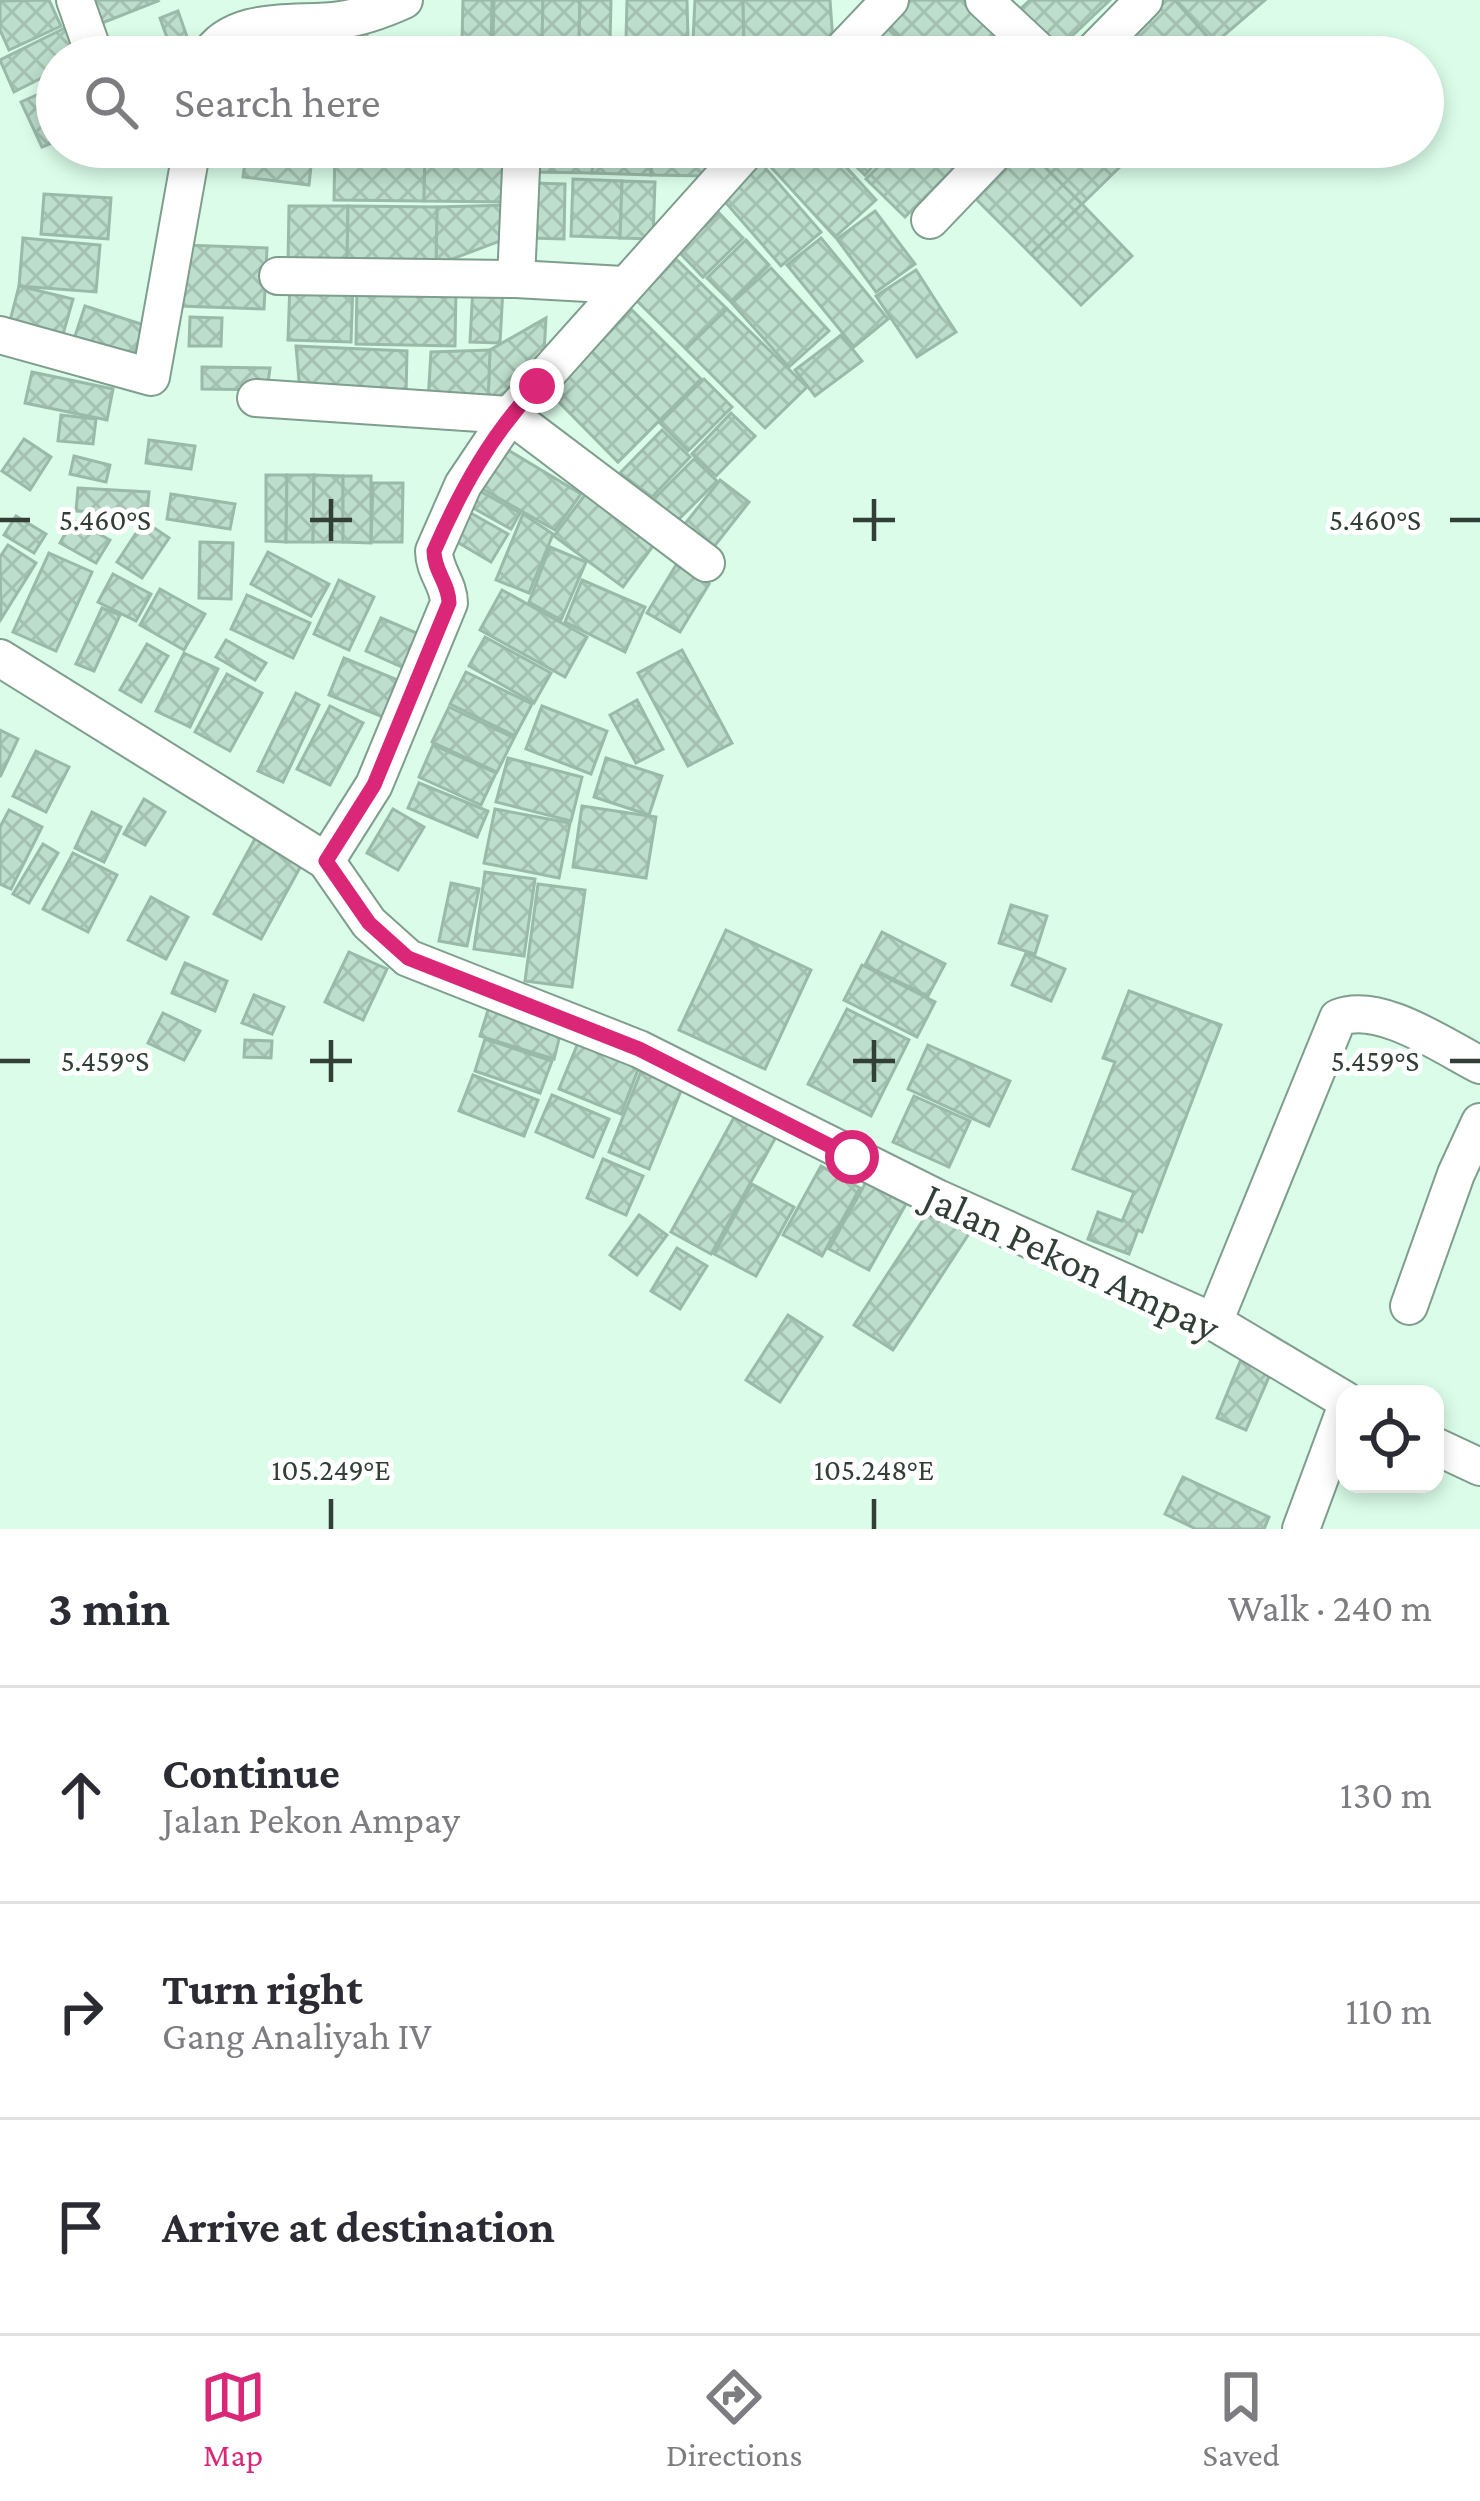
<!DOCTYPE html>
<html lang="en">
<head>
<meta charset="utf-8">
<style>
  body { margin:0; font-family:"Crimson Pro",serif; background:#f2f2f3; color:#2b2b33 }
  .controls { position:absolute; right:36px; bottom:36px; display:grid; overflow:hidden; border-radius:24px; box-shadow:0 6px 18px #0003 }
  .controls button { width:108px; height:108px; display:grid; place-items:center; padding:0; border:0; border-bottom:3px solid #e1e1e2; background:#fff; color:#2b2b33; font:60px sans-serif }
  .stop { position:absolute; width:36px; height:36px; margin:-27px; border:9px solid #db2777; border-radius:50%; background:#fff }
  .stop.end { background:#db2777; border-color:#fff; box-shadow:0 3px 12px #0008 }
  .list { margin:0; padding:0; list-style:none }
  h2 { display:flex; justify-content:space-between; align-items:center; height:156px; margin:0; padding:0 48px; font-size:51px }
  h2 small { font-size:39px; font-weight:400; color:#7c7c81 }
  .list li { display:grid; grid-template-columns:78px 1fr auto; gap:36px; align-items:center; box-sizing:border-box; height:216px; padding:0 48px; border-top:3px solid #e1e1e2 }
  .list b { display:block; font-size:45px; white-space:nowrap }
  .list p { margin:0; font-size:39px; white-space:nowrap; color:#7c7c81 }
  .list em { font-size:39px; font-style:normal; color:#7c7c81 }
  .icon { flex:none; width:66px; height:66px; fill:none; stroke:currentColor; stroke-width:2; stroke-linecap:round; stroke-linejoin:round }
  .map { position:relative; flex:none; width:1480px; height:1529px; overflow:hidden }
  .search { position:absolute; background:#fff; box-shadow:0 6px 18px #0003; left:36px; right:36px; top:36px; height:132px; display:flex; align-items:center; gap:30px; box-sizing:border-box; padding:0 42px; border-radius:66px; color:#7c7c81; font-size:45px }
  .sheet { height:804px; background:#fff }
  nav { display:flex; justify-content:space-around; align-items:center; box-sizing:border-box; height:168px; border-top:3px solid #e1e1e2; background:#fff; font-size:33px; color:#7c7c81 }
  nav a { display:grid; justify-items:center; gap:6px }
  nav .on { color:#db2777 }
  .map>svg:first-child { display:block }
  .building { fill:url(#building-cross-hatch); stroke:#9abaa9; stroke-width:3 }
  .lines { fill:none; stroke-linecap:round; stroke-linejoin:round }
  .street-casing { stroke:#7f9e8e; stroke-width:40 }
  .street { stroke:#fff; stroke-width:36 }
  .route { stroke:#db2777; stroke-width:15 }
  .ticks { fill:none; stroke:#313f37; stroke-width:4.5 }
  .labels { text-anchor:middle; stroke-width:10; stroke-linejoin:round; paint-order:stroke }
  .street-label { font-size:42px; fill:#313f37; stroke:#fff }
  .ticks-label { font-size:30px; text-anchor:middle; fill:#313f37; stroke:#fff; stroke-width:10; stroke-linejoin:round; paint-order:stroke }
</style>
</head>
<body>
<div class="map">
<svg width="1480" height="1529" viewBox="0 0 1480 1529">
  <defs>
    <pattern id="building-cross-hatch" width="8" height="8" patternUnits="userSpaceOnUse" patternTransform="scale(3)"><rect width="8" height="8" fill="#bddecc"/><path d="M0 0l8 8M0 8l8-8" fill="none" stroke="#a3c0b0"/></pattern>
  </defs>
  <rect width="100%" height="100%" fill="#dafce9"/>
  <g class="building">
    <path d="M49 0 61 26 9 50 0 30V1Z"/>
    <path d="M93 0H157L158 1 102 23Z"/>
    <path d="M463 0H492L491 44 462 43Z"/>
    <path d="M494 0H543L542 42 493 41Z"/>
    <path d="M543 0H580L579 43 542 42Z"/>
    <path d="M580 0H611L610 44 579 43Z"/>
    <path d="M627 0H687L688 41 626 40Z"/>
    <path d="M695 0H743L744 44 693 41Z"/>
    <path d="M743 0H830L833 42 744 44Z"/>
    <path d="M906 0H965L996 30 970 57H921L885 22Z"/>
    <path d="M1030 0H1110L1053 54 1014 15Z"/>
    <path d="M1167 0H1175L1214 44 1199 57H1115L1109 50Z"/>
    <path d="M1175 0H1265L1214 44Z"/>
    <path d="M178 11 192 51 174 57 160 18Z"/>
    <path d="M883 24 917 57H853Z"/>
    <path d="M65 28 80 57H57V70L14 92 0 60Z"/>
    <path d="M336 28H367V52H395V57H336Z"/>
    <path d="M266 31 336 37 334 57H263Z"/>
    <path d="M1002 32 1027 57H976Z"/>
    <path d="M167 44 171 57H124Z"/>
    <path d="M397 46 432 47 431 57H397Z"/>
    <path d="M432 47 489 48 488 57H431Z"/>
    <path d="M625 47 689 48V57H625Z"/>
    <path d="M489 48 523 49V57H488Z"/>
    <path d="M689 48 776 49V57H689Z"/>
    <path d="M523 49 610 50V57H523Z"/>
    <path d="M57 86V141L42 147 21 102Z"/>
    <path d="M137 147H181L178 165 135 159Z"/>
    <path d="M247 147H313L309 185 243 177Z"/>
    <path d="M335 147H425L424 201 334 200Z"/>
    <path d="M425 147H512L511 202 424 201Z"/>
    <path d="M532 147H595L592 173 532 172Z"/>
    <path d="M595 147H653L651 175 592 173Z"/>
    <path d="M653 147 707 149 708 176 651 175Z"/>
    <path d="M767 147H828L876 200 835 237 759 154Z"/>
    <path d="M836 147H890L865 175Z"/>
    <path d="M898 147H931L953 169 905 217 866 179Z"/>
    <path d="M931 147H975L953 169Z"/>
    <path d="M1014 147H1025L1082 204 1031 254 969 192Z"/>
    <path d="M1025 147H1114L1127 160 1082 204Z"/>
    <path d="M760 162 821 232 781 266 720 196Z"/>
    <path d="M573 179 622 181 620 238 571 236Z"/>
    <path d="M622 181 655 182 653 239 620 238Z"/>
    <path d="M533 183 565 184 564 239 531 238Z"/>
    <path d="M44 194 111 198 108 239 41 234Z"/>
    <path d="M1082 204 1132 256 1081 305 1031 254Z"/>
    <path d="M513 205 516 235 436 265 437 207Z"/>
    <path d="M289 206H348L347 264 288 263Z"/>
    <path d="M348 206 437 207 436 265 347 264Z"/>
    <path d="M875 211 915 264 876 292 837 239Z"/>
    <path d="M719 213 743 238 703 277 678 251Z"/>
    <path d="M23 238 100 245 96 292 19 286Z"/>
    <path d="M821 238 888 319 854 347 787 265Z"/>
    <path d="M746 240 769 265 731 302 707 278Z"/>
    <path d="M182 245 267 248 264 309 180 306Z"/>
    <path d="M674 257 727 309 686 349 633 297Z"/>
    <path d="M771 268 829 331 789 367 732 303Z"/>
    <path d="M916 270 956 332 917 357 876 296Z"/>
    <path d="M290 282 353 284 351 342 288 340Z"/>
    <path d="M357 284 456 286 455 346 356 344Z"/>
    <path d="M19 286 73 299 62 338 9 325Z"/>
    <path d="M473 286 503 288 500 343 470 342Z"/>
    <path d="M85 306 144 325 131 364 72 345Z"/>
    <path d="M727 309 807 387 765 428 686 349Z"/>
    <path d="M632 310 701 379 660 420 591 351Z"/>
    <path d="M190 317 222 318 221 346H189Z"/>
    <path d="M546 318 543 370 488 402 490 350Z"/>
    <path d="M841 335 862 361 815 396 795 370Z"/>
    <path d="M296 346 407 351 406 396 300 392Z"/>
    <path d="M490 350 488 402 428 401 431 352Z"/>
    <path d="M591 351 660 420 618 462 549 392Z"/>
    <path d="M202 367 270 368 267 390 202 389Z"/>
    <path d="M32 372 113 389 107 420 25 403Z"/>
    <path d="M704 379 732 407 688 451 660 423Z"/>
    <path d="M731 413 755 436 716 476 692 454Z"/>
    <path d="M61 415 96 419 93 444 58 441Z"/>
    <path d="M662 430 690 457 652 497 620 473Z"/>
    <path d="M24 439 51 457 30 490 2 471Z"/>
    <path d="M149 440 195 446 191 469 146 463Z"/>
    <path d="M503 447 581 494 555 530 479 487Z"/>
    <path d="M74 456 110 465 106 482 70 474Z"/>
    <path d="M694 459 717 481 677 521 654 499Z"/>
    <path d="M266 475H287L286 542 266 541Z"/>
    <path d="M287 475H314L313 542H286Z"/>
    <path d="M314 475 343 476V542H313Z"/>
    <path d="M343 476H371V543L343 542Z"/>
    <path d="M720 480 749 502 713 548 684 525Z"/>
    <path d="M373 483H403L402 542H371Z"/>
    <path d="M78 488 149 492 147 514 76 511Z"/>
    <path d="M590 488 658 539 623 587 554 536Z"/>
    <path d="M476 489 520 513 511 529 466 504Z"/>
    <path d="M171 494 235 504 230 529 167 519Z"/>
    <path d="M469 512 508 534 491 562 452 539Z"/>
    <path d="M523 514 553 534 529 593 496 580Z"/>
    <path d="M16 516 46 534 34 553 4 535Z"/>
    <path d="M73 520 110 540 96 563 60 543Z"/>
    <path d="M144 521 169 538 142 578 117 562Z"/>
    <path d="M200 542 233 543 231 599 199 598Z"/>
    <path d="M8 545 36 563 1 619 0 557Z"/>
    <path d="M550 547 586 562 561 620 529 602Z"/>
    <path d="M268 552 329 584 311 616 251 584Z"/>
    <path d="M49 553 92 572 56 651 13 632Z"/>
    <path d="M676 565 709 584 680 632 647 613Z"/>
    <path d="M113 574 151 594 136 621 98 602Z"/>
    <path d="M339 580 374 597 349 650 314 634Z"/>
    <path d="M582 580 645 607 625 652 565 622Z"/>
    <path d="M160 589 205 614 184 650 140 625Z"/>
    <path d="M502 590 587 637 565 677 480 630Z"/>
    <path d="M247 595 310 623 293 658 231 629Z"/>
    <path d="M102 608 120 615 94 671 76 664Z"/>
    <path d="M381 618 419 634 404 668 366 651Z"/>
    <path d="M485 637 551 673 534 703 469 666Z"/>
    <path d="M226 640 266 663 255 680 216 657Z"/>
    <path d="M147 644 168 656 141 702 120 690Z"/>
    <path d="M682 650 732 743 688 766 638 673Z"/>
    <path d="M184 653 218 669 190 727 156 711Z"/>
    <path d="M344 658 410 685 395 722 329 695Z"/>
    <path d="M466 672 532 704 515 736 450 704Z"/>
    <path d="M227 674 262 693 230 751 195 732Z"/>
    <path d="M296 693 319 705 283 782 258 771Z"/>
    <path d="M637 700 663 749 636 763 610 715Z"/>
    <path d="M330 706 363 723 330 785 297 769Z"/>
    <path d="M542 706 607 731 591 774 526 749Z"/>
    <path d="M449 707 514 738 497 772 432 742Z"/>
    <path d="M0 730 18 739 0 777Z"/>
    <path d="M433 745 496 773 481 805 419 777Z"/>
    <path d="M36 751 69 767 46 812 13 796Z"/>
    <path d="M508 758 582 777 571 821 496 802Z"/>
    <path d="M606 758 662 776 649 815 594 797Z"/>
    <path d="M419 783 488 811 477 837 408 808Z"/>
    <path d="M144 799 165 812 145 845 124 834Z"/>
    <path d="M582 806 656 817 646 878 573 867Z"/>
    <path d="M393 809 424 827 398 870 367 853Z"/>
    <path d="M495 809 570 823 559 878 484 863Z"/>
    <path d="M9 810 42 827 11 889 0 884V827Z"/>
    <path d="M92 812 121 827 104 862 75 848Z"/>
    <path d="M257 835 304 860 261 939 214 914Z"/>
    <path d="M43 844 58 853 29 903 13 894Z"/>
    <path d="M73 853 117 875 88 932 43 909Z"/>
    <path d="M485 872 535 879 524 956 474 949Z"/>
    <path d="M451 883 479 889 467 946 439 941Z"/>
    <path d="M538 884 585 890 572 987 525 981Z"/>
    <path d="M151 897 188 917 166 959 128 940Z"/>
    <path d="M1011 905 1047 916 1035 954 999 943Z"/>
    <path d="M726 930 811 970 765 1069 679 1030Z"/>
    <path d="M882 932 945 964 928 996 865 965Z"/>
    <path d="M349 952 387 969 363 1020 325 1002Z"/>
    <path d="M1026 953 1065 969 1051 1001 1012 985Z"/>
    <path d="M185 963 227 981 215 1011 172 993Z"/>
    <path d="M862 965 935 1002 917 1037 844 1000Z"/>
    <path d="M1129 991 1221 1025 1142 1232 1138 1230 1129 1254 1088 1239 1098 1212 1122 1221 1134 1192 1073 1169 1115 1062 1103 1058Z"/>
    <path d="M254 995 284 1007 272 1034 242 1023Z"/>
    <path d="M489 1007 561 1031 554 1059 480 1036Z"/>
    <path d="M847 1009 909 1040 871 1116 808 1084Z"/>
    <path d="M163 1013 200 1031 184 1060 148 1043Z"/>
    <path d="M485 1039 552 1061 540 1093 475 1071Z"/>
    <path d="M245 1040 272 1041 271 1058 244 1057Z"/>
    <path d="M578 1043 639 1067 621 1114 559 1089Z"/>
    <path d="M928 1045 1010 1081 989 1126 908 1089Z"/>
    <path d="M646 1059 687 1076 649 1169 609 1152Z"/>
    <path d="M473 1075 538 1100 524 1136 459 1111Z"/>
    <path d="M552 1095 609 1119 593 1157 536 1132Z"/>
    <path d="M914 1096 970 1121 949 1167 893 1142Z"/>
    <path d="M737 1112 777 1135 711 1254 671 1232Z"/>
    <path d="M603 1159 643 1176 626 1215 587 1198Z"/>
    <path d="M821 1166 860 1188 822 1256 783 1235Z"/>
    <path d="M866 1182 906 1204 869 1270 829 1249Z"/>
    <path d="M752 1184 794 1207 756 1276 714 1254Z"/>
    <path d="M931 1208 970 1232 893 1350 854 1325Z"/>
    <path d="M639 1215 667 1235 637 1275 610 1255Z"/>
    <path d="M677 1248 707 1266 680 1309 651 1291Z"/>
    <path d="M788 1315 822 1337 780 1402 746 1380Z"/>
    <path d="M1244 1352 1274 1365 1246 1430 1217 1418Z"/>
    <path d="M1183 1477 1269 1517 1264 1529H1196L1165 1514Z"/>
  </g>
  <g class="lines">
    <g class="street-casing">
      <g id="street">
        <path d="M75 0 95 57"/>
        <path d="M984 0 1045 57"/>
        <path d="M208 57C234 14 297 26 340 20 363 17 384 9 404 0"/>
        <path d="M836 57 890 0"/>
        <path d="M1088 57 1144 0"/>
        <path d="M930 220 1000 147"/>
        <path d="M278 276 516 279 623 285"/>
        <path d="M516 279 522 147"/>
        <path d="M0 335 151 377 192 147"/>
        <path d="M256 398 510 415 706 563"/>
        <path d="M0 658 326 861 369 923 408 958 639 1049 937 1198 1214 1322 1345 1400"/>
        <path d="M326 861 374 785 449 603C449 584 434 571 434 551L463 485 510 415 750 147"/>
        <path d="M1409 1306 1456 1174 1480 1122"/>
        <path d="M1214 1322 1338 1018C1379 1001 1443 1046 1480 1065"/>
        <path d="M1435 1446 1480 1467"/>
        <path d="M1301 1529 1345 1410"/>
      </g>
    </g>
    <use href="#street" class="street"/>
  </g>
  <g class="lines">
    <path class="route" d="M537 386C491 435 461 489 434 551 434 571 449 584 449 603L374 785 326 861 369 923 408 958 639 1049 852 1157"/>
  </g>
  <path class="ticks" d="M331 499V541M874 499V541M0 520H30M310 520H352M853 520H895M1450 520H1480M331 1040V1082M874 1040V1082M0 1061H30M310 1061H352M853 1061H895M1450 1061H1480M331 1499V1529M874 1499V1529"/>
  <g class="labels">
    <g class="street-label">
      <text transform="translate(1072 1261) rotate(25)" y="15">Jalan Pekon Ampay</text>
    </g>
  </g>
  <g class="ticks-label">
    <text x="1375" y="530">5.460°S</text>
    <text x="105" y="530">5.460°S</text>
    <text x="1375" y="1071">5.459°S</text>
    <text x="105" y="1071">5.459°S</text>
    <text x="331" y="1480">105.249°E</text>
    <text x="874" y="1480">105.248°E</text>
  </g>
</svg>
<div class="controls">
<button><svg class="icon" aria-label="locate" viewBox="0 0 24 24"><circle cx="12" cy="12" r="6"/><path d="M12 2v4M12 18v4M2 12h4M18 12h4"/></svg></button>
</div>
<div class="stop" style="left:852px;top:1157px"></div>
<div class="stop end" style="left:537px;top:386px"></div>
<div class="search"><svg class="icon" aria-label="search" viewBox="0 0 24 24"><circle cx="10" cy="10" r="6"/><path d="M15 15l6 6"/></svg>Search here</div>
</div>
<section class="sheet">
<h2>3 min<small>Walk · 240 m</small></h2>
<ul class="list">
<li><svg class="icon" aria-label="ahead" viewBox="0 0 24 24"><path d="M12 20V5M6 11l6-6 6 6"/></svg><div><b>Continue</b><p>Jalan Pekon Ampay</p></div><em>130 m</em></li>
<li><svg class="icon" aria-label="right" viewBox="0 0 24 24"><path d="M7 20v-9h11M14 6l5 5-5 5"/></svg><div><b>Turn right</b><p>Gang Analiyah IV</p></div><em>110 m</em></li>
<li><svg class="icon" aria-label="arrive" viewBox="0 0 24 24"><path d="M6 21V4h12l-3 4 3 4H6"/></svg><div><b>Arrive at destination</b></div></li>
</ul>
</section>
<nav>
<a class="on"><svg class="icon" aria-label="map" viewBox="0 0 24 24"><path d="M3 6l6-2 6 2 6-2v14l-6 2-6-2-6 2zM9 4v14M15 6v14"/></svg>Map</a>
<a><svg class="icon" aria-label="directions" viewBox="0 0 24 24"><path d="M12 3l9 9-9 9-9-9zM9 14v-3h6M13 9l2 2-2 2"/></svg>Directions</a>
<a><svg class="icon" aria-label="saved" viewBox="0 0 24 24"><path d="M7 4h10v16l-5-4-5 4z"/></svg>Saved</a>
</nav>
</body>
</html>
